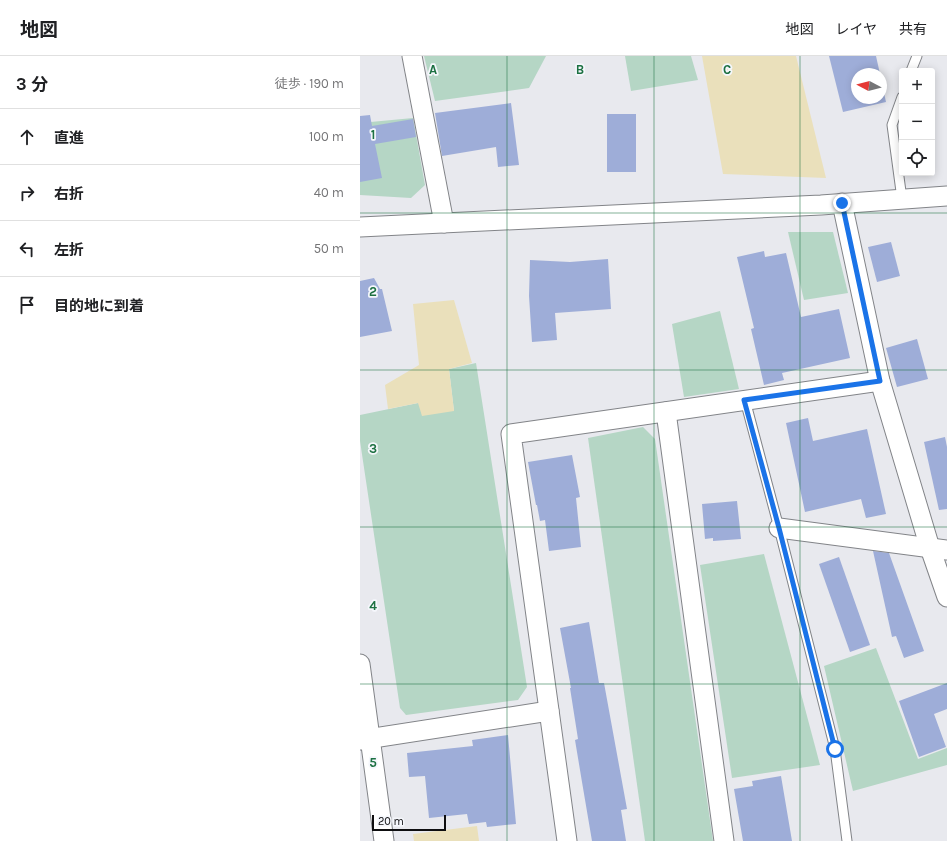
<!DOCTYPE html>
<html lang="ja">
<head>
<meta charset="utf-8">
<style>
  body { margin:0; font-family:Karla,"Noto Sans JP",sans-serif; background:#f6f6f6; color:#202124 }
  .controls { position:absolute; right:12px; top:12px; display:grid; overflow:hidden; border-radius:4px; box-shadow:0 2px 10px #0003 }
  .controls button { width:36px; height:36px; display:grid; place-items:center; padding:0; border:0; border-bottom:1px solid #e0e0e0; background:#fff; color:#202124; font:20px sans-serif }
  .compass { position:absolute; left:491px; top:12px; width:36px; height:36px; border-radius:50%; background:#fff; box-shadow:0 2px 10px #0003; rotate:277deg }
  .scale { position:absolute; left:12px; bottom:10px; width:74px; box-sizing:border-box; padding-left:4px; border:2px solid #0e0e10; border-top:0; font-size:11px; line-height:14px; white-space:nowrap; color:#0e0e10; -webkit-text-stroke:3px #f5f7fc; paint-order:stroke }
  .stop { position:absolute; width:12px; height:12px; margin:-9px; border:3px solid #1a73e8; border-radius:50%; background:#fff }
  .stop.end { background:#1a73e8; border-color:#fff; box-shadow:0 1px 4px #0008 }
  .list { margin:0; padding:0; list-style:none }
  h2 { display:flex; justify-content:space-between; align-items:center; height:52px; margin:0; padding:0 16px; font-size:17px }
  h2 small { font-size:13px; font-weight:400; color:#757577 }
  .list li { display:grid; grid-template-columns:26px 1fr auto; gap:12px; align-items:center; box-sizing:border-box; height:56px; padding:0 16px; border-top:1px solid #e0e0e0 }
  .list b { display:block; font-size:15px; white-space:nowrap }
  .list em { font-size:13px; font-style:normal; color:#757577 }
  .icon { flex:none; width:22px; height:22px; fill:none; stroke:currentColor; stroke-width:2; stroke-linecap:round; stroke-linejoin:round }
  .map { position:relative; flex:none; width:587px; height:785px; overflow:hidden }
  header { display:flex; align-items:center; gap:24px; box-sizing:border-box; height:56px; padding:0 20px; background:#fff; border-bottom:1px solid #e0e0e0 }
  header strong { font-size:19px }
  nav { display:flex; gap:22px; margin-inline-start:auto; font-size:14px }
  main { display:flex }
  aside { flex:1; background:#fff }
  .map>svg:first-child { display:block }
  .green { fill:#b5d6c5 }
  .sand { fill:#eae0bb }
  .building { fill:#9eadd8 }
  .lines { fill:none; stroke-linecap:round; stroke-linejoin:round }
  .lane-casing { stroke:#828488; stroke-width:11 }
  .street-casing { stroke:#828488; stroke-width:21 }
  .lane { stroke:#fff; stroke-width:9 }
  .street { stroke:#fff; stroke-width:19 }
  .route { stroke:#1a73e8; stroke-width:5 }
  .grid { fill:none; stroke:#1d7142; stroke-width:1; stroke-opacity:0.55 }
  .grid-label { font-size:13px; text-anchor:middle; font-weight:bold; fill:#1d7142; stroke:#f5f7fc; stroke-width:3.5; stroke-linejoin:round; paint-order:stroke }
</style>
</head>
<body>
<header>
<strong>地図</strong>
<nav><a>地図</a><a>レイヤ</a><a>共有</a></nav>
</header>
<main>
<aside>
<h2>3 分<small>徒歩 · 190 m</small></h2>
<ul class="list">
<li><svg class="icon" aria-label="ahead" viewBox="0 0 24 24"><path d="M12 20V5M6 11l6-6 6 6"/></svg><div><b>直進</b></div><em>100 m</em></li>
<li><svg class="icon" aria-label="right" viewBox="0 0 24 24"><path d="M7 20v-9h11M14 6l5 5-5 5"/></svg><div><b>右折</b></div><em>40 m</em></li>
<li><svg class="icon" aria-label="left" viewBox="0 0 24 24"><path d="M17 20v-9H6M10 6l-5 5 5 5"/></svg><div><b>左折</b></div><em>50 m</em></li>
<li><svg class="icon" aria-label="arrive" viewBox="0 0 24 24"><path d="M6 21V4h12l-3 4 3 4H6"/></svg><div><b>目的地に到着</b></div></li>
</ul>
</aside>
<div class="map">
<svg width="587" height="785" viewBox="0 0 587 785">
  <rect width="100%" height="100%" fill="#e8e9ee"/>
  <g class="green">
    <path d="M64 0H186L169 32 75 45Z"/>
    <path d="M265 0H331L338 24 271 35Z"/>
    <path d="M53 62 65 129 51 142 0 139V67Z"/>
    <path d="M428 176H473L488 237 444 244Z"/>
    <path d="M360 255 379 333 324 341 312 268Z"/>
    <path d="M116 307 167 631 158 644 46 659 40 652 0 385V359L58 347 94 355 89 313Z"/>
    <path d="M283 371 295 383 353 785H285L228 382Z"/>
    <path d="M404 498 460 709 372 722 340 509Z"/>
    <path d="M516 592 558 703 587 692V709L493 735 464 610Z"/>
  </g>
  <g class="sand">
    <path d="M342 0H436L466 122 363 118Z"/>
    <path d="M94 244 112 307 89 313 94 355 62 360 58 347 28 353 25 329 59 309 53 248Z"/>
    <path d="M117 770 119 785H54L53 778Z"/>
  </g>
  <g class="building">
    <path d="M469 0H516L520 18H497V42H521V23L526 46 483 56Z"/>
    <path d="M151 47 159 109 138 111 136 91 82 100 75 57Z"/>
    <rect x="247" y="58" width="29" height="58"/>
    <path d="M10 59 12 70 53 63 56 81 15 88 22 122 0 126V60Z"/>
    <path d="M531 186 540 220 517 226 508 191Z"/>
    <path d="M404 195 405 201 426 197 441 261 479 253 490 302 422 317 424 324 404 329 391 273 394 272 377 201Z"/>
    <path d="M248 203 251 253 195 257 197 284 172 286 169 240 170 204 210 206Z"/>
    <path d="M14 222 20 233H22L32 275 0 281V225Z"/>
    <path d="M557 283 568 323 537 331 526 292Z"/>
    <path d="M448 362 453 385 507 373 526 458 506 462 501 443 445 456 426 367Z"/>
    <path d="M585 381 587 391V453L579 454 564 386Z"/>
    <path d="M212 399 220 441 216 442 221 491 189 495 185 464 180 465 177 449H176L168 406Z"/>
    <path d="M377 445 381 483 353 485V482L345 483 342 448Z"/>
    <path d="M513 495 529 497 564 595 544 602 536 580 532 581Z"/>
    <path d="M479 501 510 589 490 596 459 508Z"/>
    <path d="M229 566 239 627H244L267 753 261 754 266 785H232L222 726 215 684 218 683 210 632H211L200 572Z"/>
    <path d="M587 627V653L574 658 586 691 559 701 539 645Z"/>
    <path d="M148 679 156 768 127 771 126 766 109 768 107 758 69 762 65 720 49 721 47 697 113 690 112 684Z"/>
    <path d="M421 720 432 785H383L374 733 393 730 392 725Z"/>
  </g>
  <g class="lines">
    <g class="lane-casing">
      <g id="lane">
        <path d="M551 15 557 0"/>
        <path d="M542 41 532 69 542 143"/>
        <path d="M385 344 419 472 475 693 487 785"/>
      </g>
    </g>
    <g class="street-casing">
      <g id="street">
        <path d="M52 0 84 167"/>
        <path d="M482 147 520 325 570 492 587 541"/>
        <path d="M0 171 461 149 587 140"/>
        <path d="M306 356 364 785"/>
        <path d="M419 472 587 494"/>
        <path d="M0 608 24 785"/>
        <path d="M0 684 189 655"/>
        <path d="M207 785 151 378 520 325"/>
      </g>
    </g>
    <use href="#lane" class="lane"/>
    <use href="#street" class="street"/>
  </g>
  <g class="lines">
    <path class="route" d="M475 693 419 472 384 344 520 325 482 147"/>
  </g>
  <path class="grid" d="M147 0V785M294 0V785M440 0V785M0 157H587M0 314H587M0 471H587M0 628H587"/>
  <g class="grid-label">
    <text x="73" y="18">A</text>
    <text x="220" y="18">B</text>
    <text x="367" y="18">C</text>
    <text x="13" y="83">1</text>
    <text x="13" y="240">2</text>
    <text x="13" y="397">3</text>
    <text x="13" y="554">4</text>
    <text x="13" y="711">5</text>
  </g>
</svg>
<div class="controls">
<button>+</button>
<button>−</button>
<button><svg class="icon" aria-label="locate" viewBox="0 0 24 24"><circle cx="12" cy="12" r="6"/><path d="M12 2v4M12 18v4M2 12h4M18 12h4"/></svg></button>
</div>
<svg class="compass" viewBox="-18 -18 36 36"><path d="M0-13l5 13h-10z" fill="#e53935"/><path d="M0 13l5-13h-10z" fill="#757577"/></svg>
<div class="scale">20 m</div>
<div class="stop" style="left:475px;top:693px"></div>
<div class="stop end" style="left:482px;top:147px"></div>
</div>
</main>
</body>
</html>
